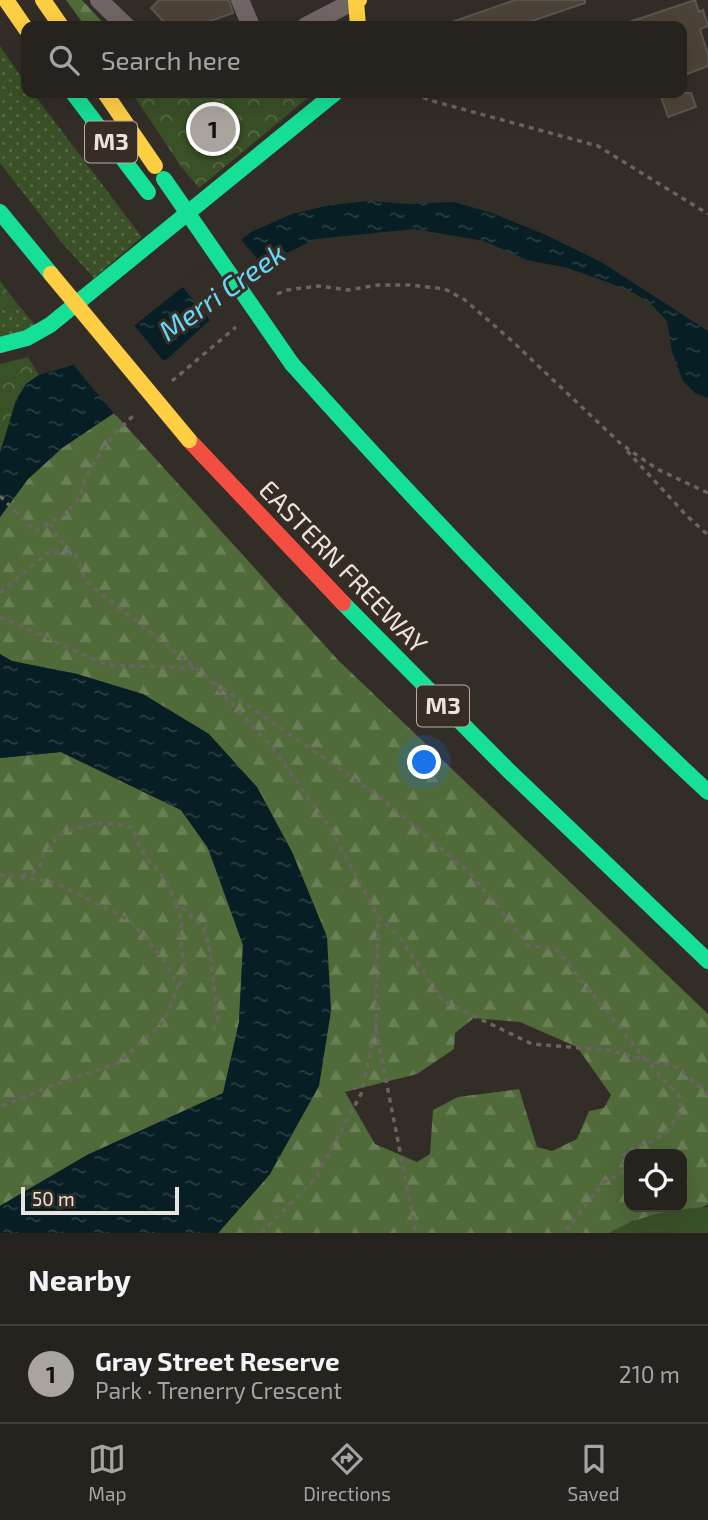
<!DOCTYPE html>
<html lang="en">
<head>
<meta charset="utf-8">
<style>
  body { margin:0; font-family:"Exo 2",sans-serif; background:#2e2a27; color:#f1f3f6 }
  .controls { position:absolute; right:21px; bottom:21px; display:grid; overflow:hidden; border-radius:14px; box-shadow:0 7px 28px #0002 }
  .controls button { width:63px; height:63px; display:grid; place-items:center; padding:0; border:0; border-bottom:2px solid #423f3c; background:#26221e; color:#f1f3f6; font:35px sans-serif }
  .scale { position:absolute; left:21px; bottom:18px; width:158px; box-sizing:border-box; padding-left:7px; border:4px solid #eae4de; border-top:0; font-size:19px; line-height:24px; white-space:nowrap; color:#eae4de; -webkit-text-stroke:5px #372d24; paint-order:stroke }
  .you { position:absolute; left:425px; top:763px; width:24px; height:24px; margin:-18px; border:5px solid #fff; border-radius:50%; background:#1a73e8; box-shadow:0 0 0 10px #1a73e833 }
  .badge { display:grid; place-items:center; width:46px; height:46px; border-radius:50%; background:#aaa49e; color:#111; font-size:23px; font-weight:700 }
  .pin { position:absolute; translate:-50% -50%; border:4px solid #fff; box-shadow:0 2px 7px #0006 }
  .list { margin:0; padding:0; list-style:none }
  h2 { display:flex; justify-content:space-between; align-items:center; height:91px; margin:0; padding:0 28px; font-size:30px }
  h2 small { font-size:23px; font-weight:400; color:#a4a4a4 }
  .list li { display:grid; grid-template-columns:46px 1fr auto; gap:21px; align-items:center; box-sizing:border-box; height:98px; padding:0 28px; border-top:2px solid #423f3c }
  .list b { display:block; font-size:26px; white-space:nowrap }
  .list p { margin:0; font-size:23px; white-space:nowrap; color:#a4a4a4 }
  .list em { font-size:23px; font-style:normal; color:#a4a4a4 }
  .icon { flex:none; width:38px; height:38px; fill:none; stroke:currentColor; stroke-width:2; stroke-linecap:round; stroke-linejoin:round }
  .map { position:relative; flex:none; width:708px; height:1233px; overflow:hidden }
  .search { position:absolute; background:#26221e; box-shadow:0 7px 28px #0002; left:21px; right:21px; top:21px; height:77px; display:flex; align-items:center; gap:18px; box-sizing:border-box; padding:0 24px; border-radius:14px; color:#a4a4a4; font-size:26px }
  .sheet { height:189px; background:#26221e }
  nav { display:flex; justify-content:space-around; align-items:center; box-sizing:border-box; height:98px; border-top:2px solid #423f3c; background:#26221e; font-size:19px; color:#a4a4a4 }
  nav a { display:grid; justify-items:center; gap:4px }
  nav .on { color:#aaa49e }
  .map>svg:first-child { display:block }
  .grass { fill:url(#grass-dots) }
  .forest { fill:url(#forest-firs); fill-rule:evenodd }
  .park { fill:url(#park-crowns) }
  .pitch { fill:#3a5026 }
  .water { fill:url(#water-ripples) }
  .pier { fill:#332d28 }
  .building { fill:#4c4338; stroke:#595550; stroke-width:2 }
  .lines { fill:none; stroke-linecap:round; stroke-linejoin:round }
  .path { stroke:#6a6360; stroke-width:3.5; stroke-dasharray:5 5; stroke-linecap:butt }
  .street { stroke:#6f6665; stroke-width:18 }
  .fast { stroke:#16e098; stroke-width:16 }
  .slow { stroke:#ffcf43; stroke-width:16 }
  .jam { stroke:#f24e42; stroke-width:16 }
  .fast-bridge { stroke:#16e098; stroke-width:16 }
  .slow-bridge { stroke:#ffcf43; stroke-width:16 }
  .labels { text-anchor:middle; stroke-width:6; stroke-linejoin:round; paint-order:stroke }
  .shield { fill:#372d24; stroke:#b4ada6; stroke-width:2 }
  .shield-label { font-size:24px; font-weight:bold; fill:#eae4de }
  .street-label { font-size:26px; fill:#eae4de; stroke:#372d24 }
  .water-label { font-size:28px; font-style:italic; fill:#63dafe; stroke:#372d24 }
</style>
</head>
<body>
<div class="map">
<svg width="708" height="1233" viewBox="0 0 708 1233">
  <defs>
    <pattern id="grass-dots" width="8" height="8" patternUnits="userSpaceOnUse" patternTransform="scale(1.75)"><rect width="8" height="8" fill="#3a5026"/><path d="M2 2h.1M6 6h.1" fill="none" stroke="#576945" stroke-width="1.8" stroke-linecap="round"/></pattern>
    <pattern id="forest-firs" width="22" height="20" patternUnits="userSpaceOnUse" patternTransform="scale(1.75)"><rect width="22" height="20" fill="#506a3a"/><path d="M5 1l3.5 6h-7zM16 11l3.5 6h-7z" fill="#697f56"/></pattern>
    <pattern id="park-crowns" width="20" height="18" patternUnits="userSpaceOnUse" patternTransform="scale(1.75)"><rect width="20" height="18" fill="#3a5026"/><path d="M2 6a3 3 0 1 1 6 0M12 15a3 3 0 1 1 6 0" fill="none" stroke="#576945"/></pattern>
    <pattern id="water-ripples" width="26" height="14" patternUnits="userSpaceOnUse" patternTransform="scale(1.75)"><rect width="26" height="14" fill="#071e24"/><path d="M2 4q2-2 4 0t4 0M15 11q2-2 4 0t4 0" fill="none" stroke="#2b3f43"/></pattern>
  </defs>
  <rect width="100%" height="100%" fill="#332d28"/>
  <g class="grass">
    <path d="M0 46 26 84V93H33L142 237 94 278 62 243 0 163Z"/>
    <path d="M19 306 36 326 0 339V308Z"/>
  </g>
  <g class="forest">
    <path d="M66 0H82L106 26H85Z"/>
    <path d="M114 413 338 660 708 1014V1204L670 1226 632 1221 620 1233H218L270 1174 327 937 292 852 257 787 77 674 11 661 0 654V517L28 479 62 448ZM474 1018 520 1022 577 1047 611 1095 604 1108 589 1111 577 1139 552 1151 537 1147 519 1089 458 1097 433 1110 430 1154 417 1162 375 1144 345 1092 417 1074 454 1049 455 1033ZM629 1154H682V1207H629Z"/>
    <path d="M61 752 181 810 208 848 243 945 239 1022 224 1093 87 1155 0 1206V758Z"/>
  </g>
  <g class="park">
    <path d="M132 93H314L199 188 180 165Z"/>
    <path d="M0 281 19 306 0 308Z"/>
    <path d="M28 357 39 375 26 384 0 452V364Z"/>
  </g>
  <path class="pitch" d="M708 1207V1233H609C640 1215 673 1209 708 1207Z"/>
  <g class="water">
    <path d="M368 201 409 204 454 202 492 213 546 235 601 262 708 331V398L695 393 683 381 672 352 667 321 651 304 636 294 610 283 568 268 527 260 484 241 414 229 316 239 289 252 266 269 164 362 114 413 62 448 28 479 0 517V453L16 400 26 384 39 375 73 365 134 326 251 232 292 214 330 205Z"/>
    <path d="M0 654 12 661 77 674 143 694 209 734 257 787 292 852 327 937 331 1011 319 1086 270 1174 218 1233H0V1206L87 1155 223 1093 239 1022 243 945 208 848 181 810 61 752 0 758Z"/>
  </g>
  <g class="pier">
    <path d="M239 237 268 272 213 324 180 284Z"/>
    <path d="M132 323 166 364 116 416 71 362Z"/>
  </g>
  <g class="building">
    <path d="M159 0H229L233 13 204 23 205 26H164V22L151 8Z"/>
    <path d="M515 0H585V3L517 26H447L446 24Z"/>
    <path d="M695 0 699 12 703 10 708 26 700 29 708 54V66L682 76V26H627L626 23Z"/>
    <path d="M660 93H691L696 107 668 117Z"/>
  </g>
  <g class="lines">
    <g class="path">
      <path d="M414 93 429 100 598 146 708 214"/>
      <path d="M277 294 287 290 319 286 348 290 378 285H410L445 289 465 300 512 341 621 444 657 469 708 493"/>
      <path d="M172 381 236 327"/>
      <path d="M627 451 687 516 708 535"/>
      <path d="M0 496 35 531 64 515 79 499 86 476 112 436 135 414"/>
      <path d="M51 523 57 537 76 555 86 582 206 676 271 746 330 828 378 917 400 938 443 1001 532 1044 607 1050 679 1068 708 1095"/>
      <path d="M0 593 49 552 74 555"/>
      <path d="M0 617 107 665 194 668"/>
      <path d="M214 682 383 799 473 876 529 946 555 948 646 1060 679 1096 682 1110C674 1122 667 1133 654 1140 641 1147 635 1143 623 1155L625 1171 604 1182 564 1233"/>
      <path d="M0 875 54 882 131 921 164 960 178 986 169 1011 161 1025 118 1063 48 1087 0 1107"/>
      <path d="M22 876 37 871C46 857 37 857 53 846L55 838C73 825 113 819 133 828L140 848 150 862 160 872 176 902 204 928 209 946 218 1019 211 1035"/>
      <path d="M176 904 182 924 179 931 185 971 184 980 178 986"/>
      <path d="M376 1029 416 1233"/>
      <path d="M261 1233 315 1179 361 1094 376 1026 378 917"/>
    </g>
    <g class="street">
      <path d="M99 0 126 26"/>
      <path d="M240 0 251 26"/>
      <path d="M306 26 356 0"/>
    </g>
    <g class="fast">
      <path d="M73 93 148 192"/>
      <path d="M0 212 51 274"/>
      <path d="M0 345 27 338 50 325 335 93"/>
      <path d="M292 364C425 513 562 656 708 792"/>
      <path d="M343 603 508 770 708 961"/>
    </g>
    <g class="slow">
      <path d="M6 0 26 29"/>
      <path d="M43 0 61 26"/>
      <path d="M358 26 356 1 359 0"/>
      <path d="M105 93 155 166"/>
    </g>
    <path class="jam" d="M189 440 343 603"/>
    <path class="fast-bridge" d="M164 179 292 364"/>
    <path class="slow-bridge" d="M51 274 189 440"/>
  </g>
  <g class="labels">
    <g class="shield">
      <rect x="85" y="121.5" width="52" height="41" rx="5"/>
      <rect x="417" y="685.5" width="52" height="41" rx="5"/>
    </g>
    <g class="shield-label">
      <text x="111" y="150">M3</text>
      <text x="443" y="714">M3</text>
    </g>
    <g class="street-label">
      <text transform="translate(343 567) rotate(46)" y="9">EASTERN FREEWAY</text>
    </g>
    <g class="water-label">
      <text transform="translate(222 292) rotate(-35)" y="10">Merri Creek</text>
    </g>
  </g>
</svg>
<div class="controls">
<button><svg class="icon" aria-label="locate" viewBox="0 0 24 24"><circle cx="12" cy="12" r="6"/><path d="M12 2v4M12 18v4M2 12h4M18 12h4"/></svg></button>
</div>
<div class="scale">50 m</div>
<div class="you"></div>
<div class="pin badge" style="left:213px;top:129px">1</div>
<div class="search"><svg class="icon" aria-label="search" viewBox="0 0 24 24"><circle cx="10" cy="10" r="6"/><path d="M15 15l6 6"/></svg>Search here</div>
</div>
<section class="sheet">
<h2>Nearby<small></small></h2>
<ul class="list">
<li><span class="badge">1</span><div><b>Gray Street Reserve</b><p>Park · Trenerry Crescent</p></div><em>210 m</em></li>
</ul>
</section>
<nav>
<a class="on"><svg class="icon" aria-label="map" viewBox="0 0 24 24"><path d="M3 6l6-2 6 2 6-2v14l-6 2-6-2-6 2zM9 4v14M15 6v14"/></svg>Map</a>
<a><svg class="icon" aria-label="directions" viewBox="0 0 24 24"><path d="M12 3l9 9-9 9-9-9zM9 14v-3h6M13 9l2 2-2 2"/></svg>Directions</a>
<a><svg class="icon" aria-label="saved" viewBox="0 0 24 24"><path d="M7 4h10v16l-5-4-5 4z"/></svg>Saved</a>
</nav>
</body>
</html>
